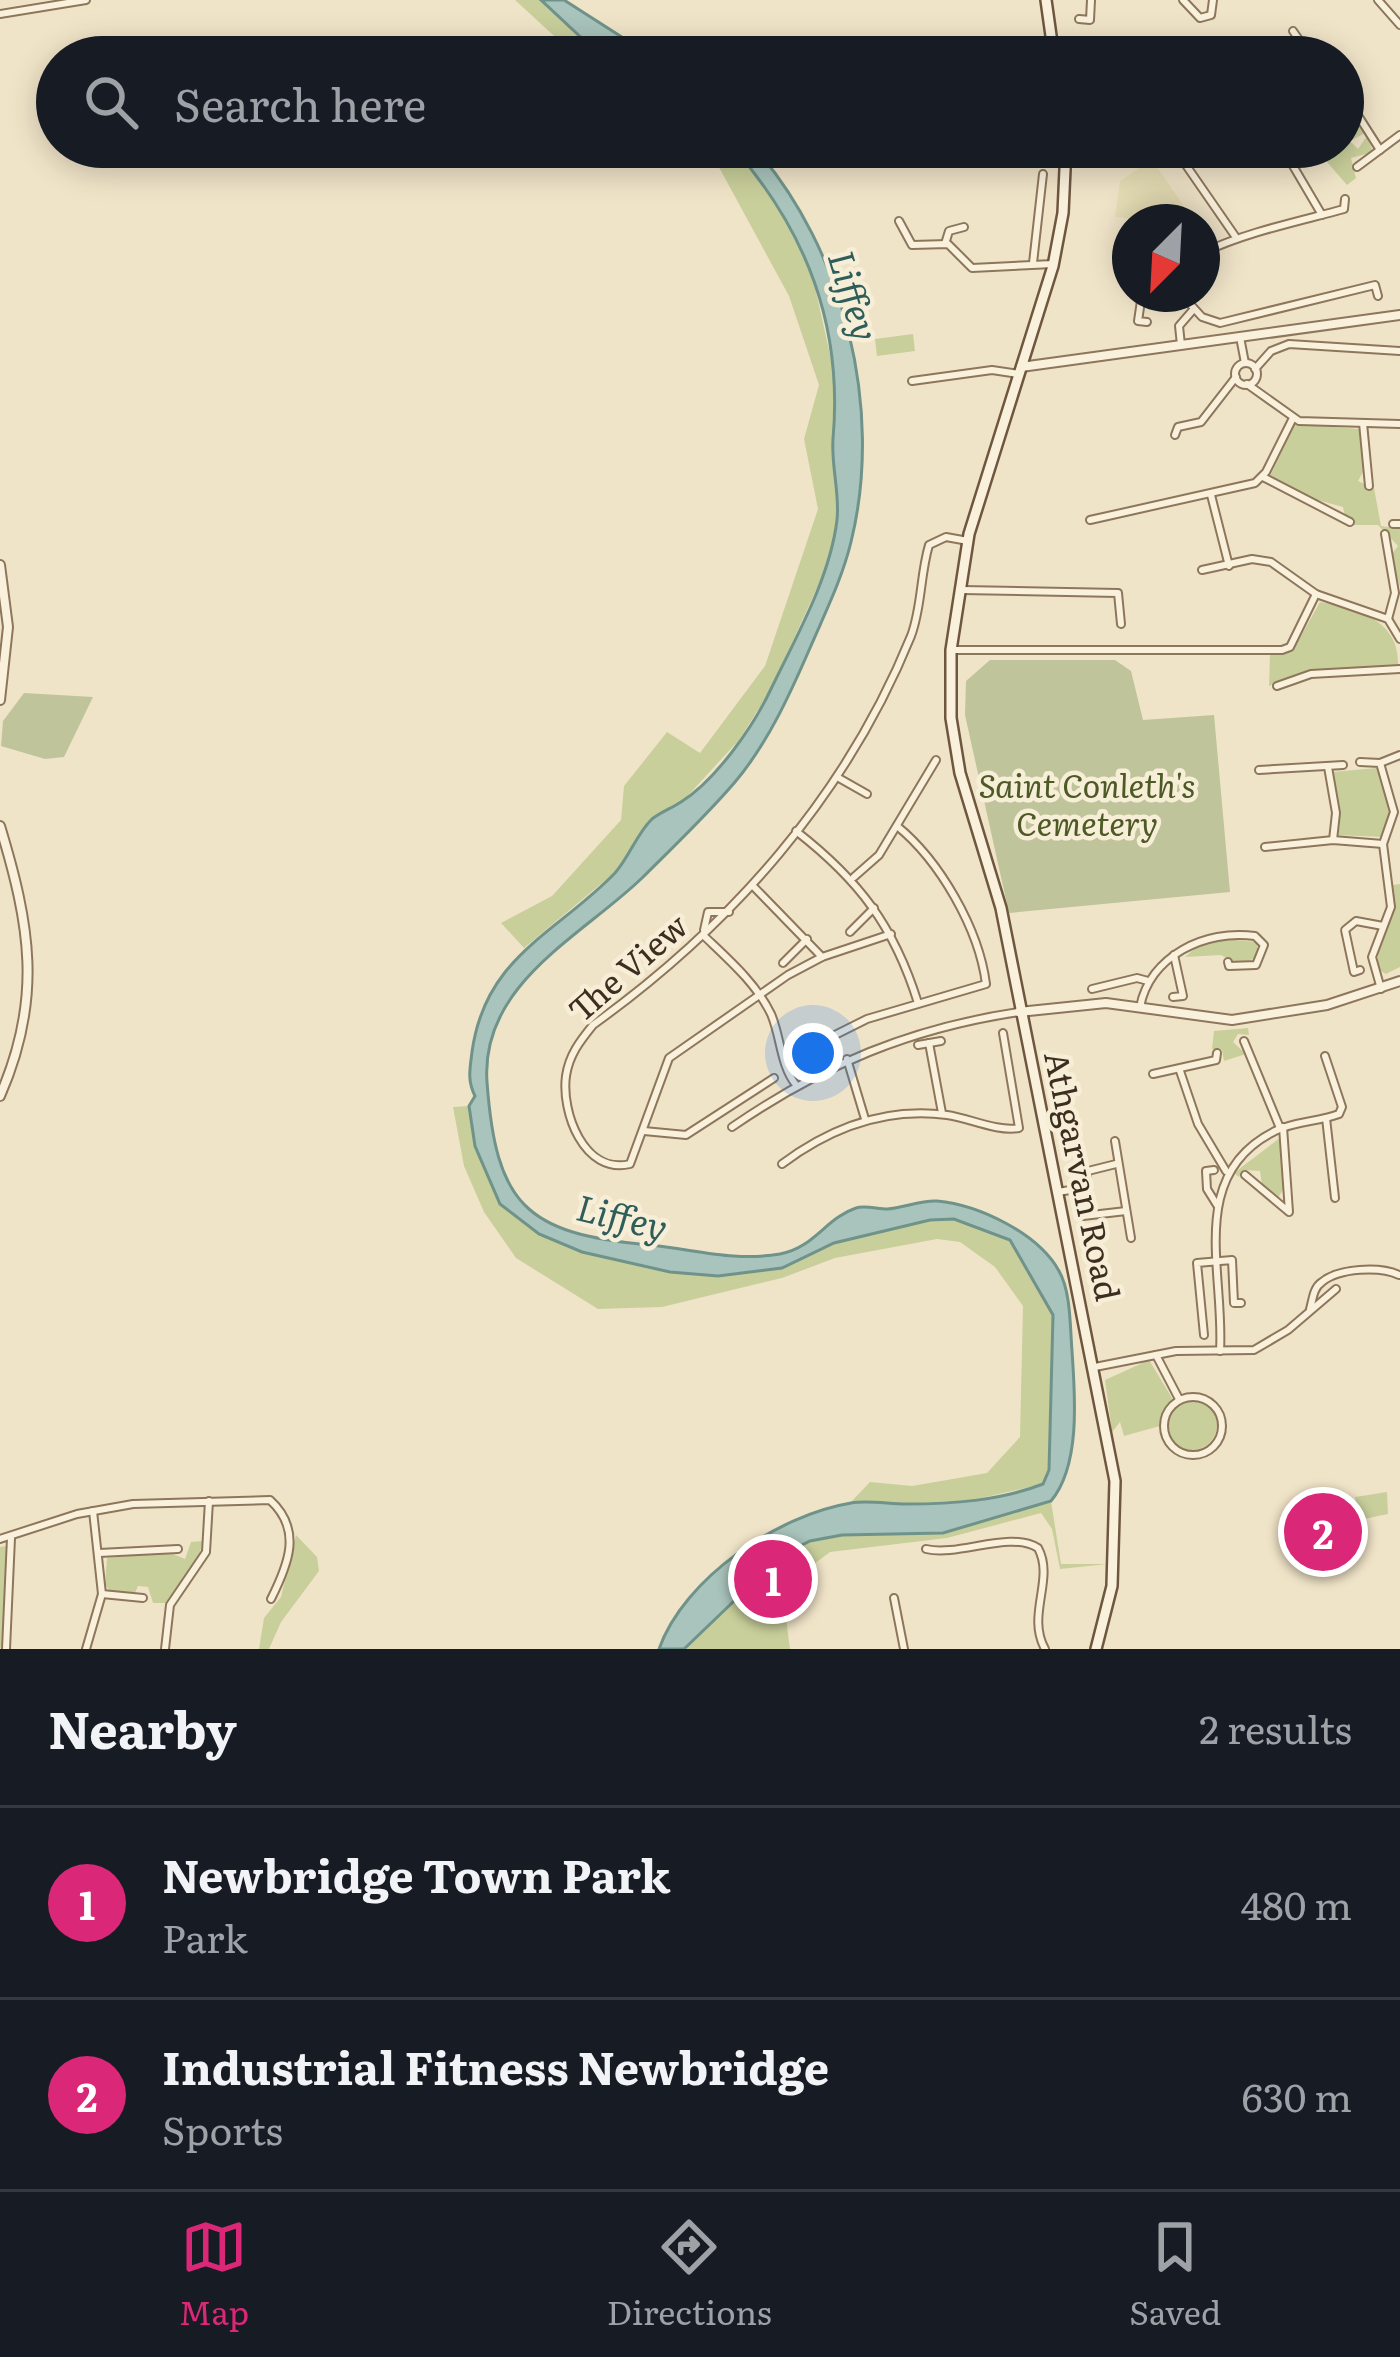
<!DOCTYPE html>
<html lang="en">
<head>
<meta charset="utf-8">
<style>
  body { margin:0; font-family:Literata,serif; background:#242831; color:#f1f3f6 }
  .compass { position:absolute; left:1112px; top:204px; width:108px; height:108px; border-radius:50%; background:#171b24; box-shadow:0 6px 30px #0003; rotate:204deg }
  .you { position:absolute; left:813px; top:1053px; width:42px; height:42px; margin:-30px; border:9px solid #fff; border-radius:50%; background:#1a73e8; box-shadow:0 0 0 18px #1a73e833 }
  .badge { display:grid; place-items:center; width:78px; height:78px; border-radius:50%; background:#db2777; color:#fff; font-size:39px; font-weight:700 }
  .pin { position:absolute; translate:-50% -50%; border:6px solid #fff; box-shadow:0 3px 12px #0006 }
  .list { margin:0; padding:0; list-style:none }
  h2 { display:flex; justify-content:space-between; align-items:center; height:156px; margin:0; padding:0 48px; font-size:51px }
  h2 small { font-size:39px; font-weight:400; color:#9ea1a6 }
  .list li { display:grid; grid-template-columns:78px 1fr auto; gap:36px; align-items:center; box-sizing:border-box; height:192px; padding:0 48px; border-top:3px solid #363941 }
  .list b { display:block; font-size:45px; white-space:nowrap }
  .list p { margin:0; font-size:39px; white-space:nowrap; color:#9ea1a6 }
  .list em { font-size:39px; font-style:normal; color:#9ea1a6 }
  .icon { flex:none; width:66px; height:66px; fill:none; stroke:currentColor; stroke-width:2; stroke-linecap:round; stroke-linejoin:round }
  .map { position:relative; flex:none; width:1400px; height:1649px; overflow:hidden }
  .search { position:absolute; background:#171b24; box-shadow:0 6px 30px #0003; left:36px; right:36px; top:36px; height:132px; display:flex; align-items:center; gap:30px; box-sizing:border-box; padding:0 42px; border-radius:66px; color:#9ea1a6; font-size:45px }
  .sheet { height:540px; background:#171b24 }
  nav { display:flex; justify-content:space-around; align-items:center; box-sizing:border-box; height:168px; border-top:3px solid #363941; background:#171b24; font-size:33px; color:#9ea1a6 }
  nav a { display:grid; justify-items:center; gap:6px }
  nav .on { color:#db2777 }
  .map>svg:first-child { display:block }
  .farmland { fill:#e6deb5 }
  .green { fill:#c9cf9b }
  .cemetery { fill:#bfc49a }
  .water { fill:#a9c4bc; stroke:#6f938a; stroke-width:3 }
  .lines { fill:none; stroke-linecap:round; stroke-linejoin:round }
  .minor-casing { stroke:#8d765c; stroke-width:10 }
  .tertiary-casing { stroke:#8d765c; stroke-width:12 }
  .secondary-casing { stroke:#6f573f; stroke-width:14 }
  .minor { stroke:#faf1dc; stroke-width:6 }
  .tertiary { stroke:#faf1dc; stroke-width:8 }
  .secondary { stroke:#faf1dc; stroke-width:9 }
  .labels { text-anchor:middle; stroke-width:9; stroke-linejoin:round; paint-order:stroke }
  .park-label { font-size:33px; font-style:italic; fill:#4d5a26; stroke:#f7eed8 }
  .street-label { font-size:33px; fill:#3d2e20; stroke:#f7eed8 }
  .water-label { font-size:36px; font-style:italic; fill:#2f5d5a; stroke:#f7eed8 }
</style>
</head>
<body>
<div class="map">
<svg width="1400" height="1649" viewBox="0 0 1400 1649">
  <rect width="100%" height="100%" fill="#f0e4c8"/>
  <path class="farmland" d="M1152 160 1190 215 1173 222 1115 217 1120 181Z"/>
  <g class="green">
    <path d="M515 0H541L602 57H577Z"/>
    <path d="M1343 107 1365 133 1350 141 1358 149 1367 136 1373 152 1351 158 1356 178 1347 185 1314 147H1343Z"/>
    <path d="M708 147H733L788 216 809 260 837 386 833 447 838 515 831 557 771 689 739 740 683 801 652 818 614 873 524 948 501 923 552 896 621 820 624 786 667 732 700 753 765 666 818 509 804 439 819 385 789 296Z"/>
    <path d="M913 334 915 351 877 356 875 339Z"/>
    <path d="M1295 424 1359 429 1364 470 1358 481 1374 488 1381 526 1400 529V587L1391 555 1398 546 1378 525H1347L1343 507 1285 491 1269 478Z"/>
    <path d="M1320 602C1356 608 1400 620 1398 665 1349 676 1318 664 1269 686L1270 654 1293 650Z"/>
    <path d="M1377 768 1390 812 1383 837 1337 835 1332 772Z"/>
    <path d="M1400 884V967L1386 974 1379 970C1373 941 1395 916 1393 885Z"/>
    <path d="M1224 939 1257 942 1259 958 1235 963 1221 955 1185 957 1198 946Z"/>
    <path d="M1248 1028 1249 1035 1238 1034 1233 1042 1246 1054 1224 1061 1222 1050 1212 1049 1214 1031Z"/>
    <path d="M469 1106 475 1146 500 1204 539 1234 582 1252 670 1272 718 1276 782 1268 834 1243 930 1220 954 1219 1010 1240 1053 1315 1049 1470 1043 1484 955 1504 850 1503 870 1482 912 1486 987 1473 1020 1437 1023 1306 995 1267 960 1242 937 1239 835 1258 782 1278 662 1307 598 1309 516 1258 484 1212 464 1166 453 1107Z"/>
    <path d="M1281 1137 1284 1188 1278 1198 1262 1185 1260 1171 1244 1170 1239 1177 1234 1173Z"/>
    <path d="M1149 1360 1172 1398 1160 1426 1124 1436 1120 1422 1112 1432 1105 1380Z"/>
    <circle cx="1192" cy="1425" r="25"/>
    <path d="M1387 1492 1388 1514 1359 1520 1355 1497Z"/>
    <path d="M1051 1501 1061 1564H1108L1060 1569 1052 1529 1041 1513 947 1538 830 1552 782 1588 790 1649H684L781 1556 810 1541 842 1535 943 1533Z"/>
    <path d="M296 1535 317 1557 319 1571 281 1622 269 1649H259L264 1618 281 1597Z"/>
    <path d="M203 1541 198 1560 166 1603H153L148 1587 138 1586 135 1593 110 1591 105 1585 107 1558 168 1552 185 1559 191 1542Z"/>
    <path d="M6 1546 5 1637 0 1649V1547Z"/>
  </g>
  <g class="cemetery">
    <path d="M990 660H1115L1131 671 1143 720 1214 715 1230 892 1009 913 965 715 966 681Z"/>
    <path d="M24 693 93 697 64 757 45 759 1 746 3 721Z"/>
  </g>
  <g class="water">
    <path d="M541 0H564L653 57H602Z"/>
    <path d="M733 147H754C844 249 884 408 851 542 842 579 825 613 810 648 790 694 768 743 735 782 707 815 673 847 642 878 582 936 480 984 487 1082 496 1204 525 1234 649 1245 694 1249 733 1262 780 1254 814 1248 826 1218 856 1208 864 1205 878 1209 887 1209 904 1208 920 1200 937 1201 979 1205 1038 1233 1059 1271 1071 1292 1070 1327 1072 1351 1075 1395 1081 1465 1051 1501L943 1533 842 1535 810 1541 782 1555 684 1649H659C684 1578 778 1515 851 1503 868 1500 889 1504 906 1504 952 1504 999 1501 1043 1484L1049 1470 1053 1315 1010 1240 954 1219 930 1220 834 1243 782 1268 718 1276 670 1272 582 1252 539 1234 500 1204 475 1146 469 1106 475 1096C467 1080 470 1069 472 1052 485 956 556 934 615 873 629 857 637 834 651 820 657 814 672 808 681 802 716 780 753 727 771 689 796 637 830 578 837 520 840 493 831 466 833 439 843 326 807 232 733 147Z"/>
  </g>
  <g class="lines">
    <g class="minor-casing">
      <g id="minor">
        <path d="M1183 0 1200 18 1211 15 1213 0"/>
        <path d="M1378 0 1400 25"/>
        <path d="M0 14 86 0"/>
        <path d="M1079 19 1090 20 1091 0"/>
        <path d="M1293 31 1311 57"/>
        <path d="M1343 103 1359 117 1380 150"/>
        <path d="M1282 147 1322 215"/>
        <path d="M1172 160 1179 155 1235 236"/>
        <path d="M1357 167 1400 135"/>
        <path d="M899 221 912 245 948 244 972 268 1053 264"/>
        <path d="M945 244 949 231 964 227"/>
        <path d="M1202 253C1247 232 1296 222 1344 209L1345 199"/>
        <path d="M1033 263 1043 174"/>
        <path d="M1142 294 1138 321 1147 322"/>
        <path d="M1181 294 1202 317 1220 323 1375 285 1378 296"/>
        <path d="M1240 337 1245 363"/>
        <path d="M1181 345 1179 326 1192 311"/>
        <circle cx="1246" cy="374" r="11"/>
        <path d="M1255 369 1271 351 1289 344 1400 351"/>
        <path d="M912 381 992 370 1019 374"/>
        <path d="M1247 384 1299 421 1400 424"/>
        <path d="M1363 423 1369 486"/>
        <path d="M1175 435 1178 427 1201 422 1236 377"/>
        <path d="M1263 477 1350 522"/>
        <path d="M1211 495 1229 566"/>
        <path d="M1090 520 1255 483 1266 472 1293 418"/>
        <path d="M1393 524H1400"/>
        <path d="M1385 534 1395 593 1388 619"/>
        <path d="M1202 570 1252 559 1271 562 1316 594 1388 619 1400 639"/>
        <path d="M962 590 1118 593 1121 624"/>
        <path d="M951 650H1282L1290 647 1316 594"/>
        <path d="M1277 686 1311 674 1400 669"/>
        <path d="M1360 762 1380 763 1394 812 1383 844 1391 907 1372 957 1381 989"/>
        <path d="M1380 763 1400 755"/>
        <path d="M1328 767 1336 813 1333 840"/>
        <path d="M1259 770 1343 765"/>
        <path d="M837 777 867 794"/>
        <path d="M796 831C859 880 894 926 918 1003"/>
        <path d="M1265 847 1333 840 1383 844"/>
        <path d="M854 877 879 855 936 760"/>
        <path d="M753 886 822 957"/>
        <path d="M704 930 708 912H729"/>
        <path d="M850 932 874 908"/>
        <path d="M891 934 822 957 788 975 669 1058 630 1164C584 1175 561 1112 566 1076 569 1055 580 1041 593 1025 732 925 846 796 911 636 922 607 920 575 929 545L946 537 968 541"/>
        <path d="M703 935C728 959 756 983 771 1014 781 1037 780 1065 796 1085"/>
        <path d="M783 963 807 939"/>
        <path d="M1360 970 1354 972 1345 930 1356 921 1383 926"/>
        <path d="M1092 989 1137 978 1148 981"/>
        <path d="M1173 997 1183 996 1174 955"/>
        <path d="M1140 1007C1150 956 1205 929 1255 936L1264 945 1256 965 1229 966 1228 962"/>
        <path d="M823 1041 867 1019 986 984C979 929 940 861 897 826"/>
        <path d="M1244 1041 1280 1128"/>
        <path d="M929 1043 942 1113"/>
        <path d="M918 1045 941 1041"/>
        <path d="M847 1059 865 1119"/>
        <path d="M1180 1071 1198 1124 1226 1171"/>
        <path d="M1153 1074 1216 1060 1217 1053"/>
        <path d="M1326 1118 1335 1198"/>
        <path d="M732 1127C822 1065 911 1028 1019 1012"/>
        <path d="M644 1131 686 1135 774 1078"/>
        <path d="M1115 1141 1131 1238"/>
        <path d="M782 1164C830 1128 886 1107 947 1115 969 1118 997 1132 1019 1128L1003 1033"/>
        <path d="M1214 1170 1206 1171 1207 1189 1217 1205"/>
        <path d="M1245 1175 1289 1212 1283 1127"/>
        <path d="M1058 1192 1082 1188 1088 1171 1116 1164"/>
        <path d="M1083 1216 1126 1211"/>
        <path d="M1310 1309C1313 1299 1313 1288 1322 1282 1339 1268 1380 1266 1399 1275"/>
        <path d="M1204 1335 1197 1263 1232 1260 1234 1303H1241"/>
        <path d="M1220 1351C1225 1273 1186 1175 1275 1131 1295 1121 1318 1122 1339 1114L1342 1107 1325 1056"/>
        <path d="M1156 1355 1179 1399"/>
        <path d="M1095 1367 1176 1351 1254 1350 1288 1330 1336 1289"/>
        <circle cx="1193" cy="1426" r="29"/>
        <path d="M0 1539 77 1514 133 1504 270 1500C303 1530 288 1565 271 1599"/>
        <path d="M926 1549C959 1557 1010 1530 1038 1548 1055 1579 1026 1615 1045 1649"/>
        <path d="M99 1553 178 1549"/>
        <path d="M102 1594 143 1598"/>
        <path d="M894 1598 904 1649"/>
        <path d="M6 1649 11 1538"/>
        <path d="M86 1649 102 1594 93 1511"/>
        <path d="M165 1649 170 1605 206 1552 209 1501"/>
      </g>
    </g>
    <g class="tertiary-casing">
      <g id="tertiary">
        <path d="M1021 367 1400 315"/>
        <path d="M0 565 8 627 0 700"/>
        <path d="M0 826C30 925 43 998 0 1096"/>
        <path d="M1019 1012 1106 1003 1232 1020 1327 1005 1400 981"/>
      </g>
    </g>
    <g class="secondary-casing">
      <g id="secondary">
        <path d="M1046 0 1054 57"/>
        <path d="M1066 147 1063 213 1053 266 969 534 951 650V718L960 773 1001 908 1115 1481 1112 1586 1096 1649"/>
      </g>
    </g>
    <use href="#minor" class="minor"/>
    <use href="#tertiary" class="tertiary"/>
    <use href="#secondary" class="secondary"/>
  </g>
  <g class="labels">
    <g class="park-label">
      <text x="1087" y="798">Saint Conleth's<tspan x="1087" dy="38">Cemetery</tspan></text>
    </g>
    <g class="street-label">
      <text transform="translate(628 968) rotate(-41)" y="12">The View</text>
      <text transform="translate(1082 1176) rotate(78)" y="12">Athgarvan Road</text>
    </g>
    <g class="water-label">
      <text transform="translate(853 296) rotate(73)" y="13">Liffey</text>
      <text transform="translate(622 1218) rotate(14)" y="13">Liffey</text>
    </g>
  </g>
</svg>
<svg class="compass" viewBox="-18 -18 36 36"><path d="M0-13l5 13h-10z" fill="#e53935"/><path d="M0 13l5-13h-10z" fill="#9ea1a6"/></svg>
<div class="you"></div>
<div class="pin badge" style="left:773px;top:1579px">1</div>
<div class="pin badge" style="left:1323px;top:1532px">2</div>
<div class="search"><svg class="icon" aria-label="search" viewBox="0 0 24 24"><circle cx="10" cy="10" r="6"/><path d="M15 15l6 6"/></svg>Search here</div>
</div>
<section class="sheet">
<h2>Nearby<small>2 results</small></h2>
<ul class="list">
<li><span class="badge">1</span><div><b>Newbridge Town Park</b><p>Park</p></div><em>480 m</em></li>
<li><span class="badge">2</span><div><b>Industrial Fitness Newbridge</b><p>Sports</p></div><em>630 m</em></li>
</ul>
</section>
<nav>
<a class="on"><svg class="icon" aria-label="map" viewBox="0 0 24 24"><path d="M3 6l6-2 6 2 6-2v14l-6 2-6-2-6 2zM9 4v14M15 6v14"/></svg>Map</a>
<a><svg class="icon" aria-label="directions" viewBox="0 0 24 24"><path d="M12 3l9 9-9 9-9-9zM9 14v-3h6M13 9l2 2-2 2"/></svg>Directions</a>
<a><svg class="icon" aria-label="saved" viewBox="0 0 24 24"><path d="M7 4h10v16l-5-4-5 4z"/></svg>Saved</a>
</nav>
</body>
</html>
